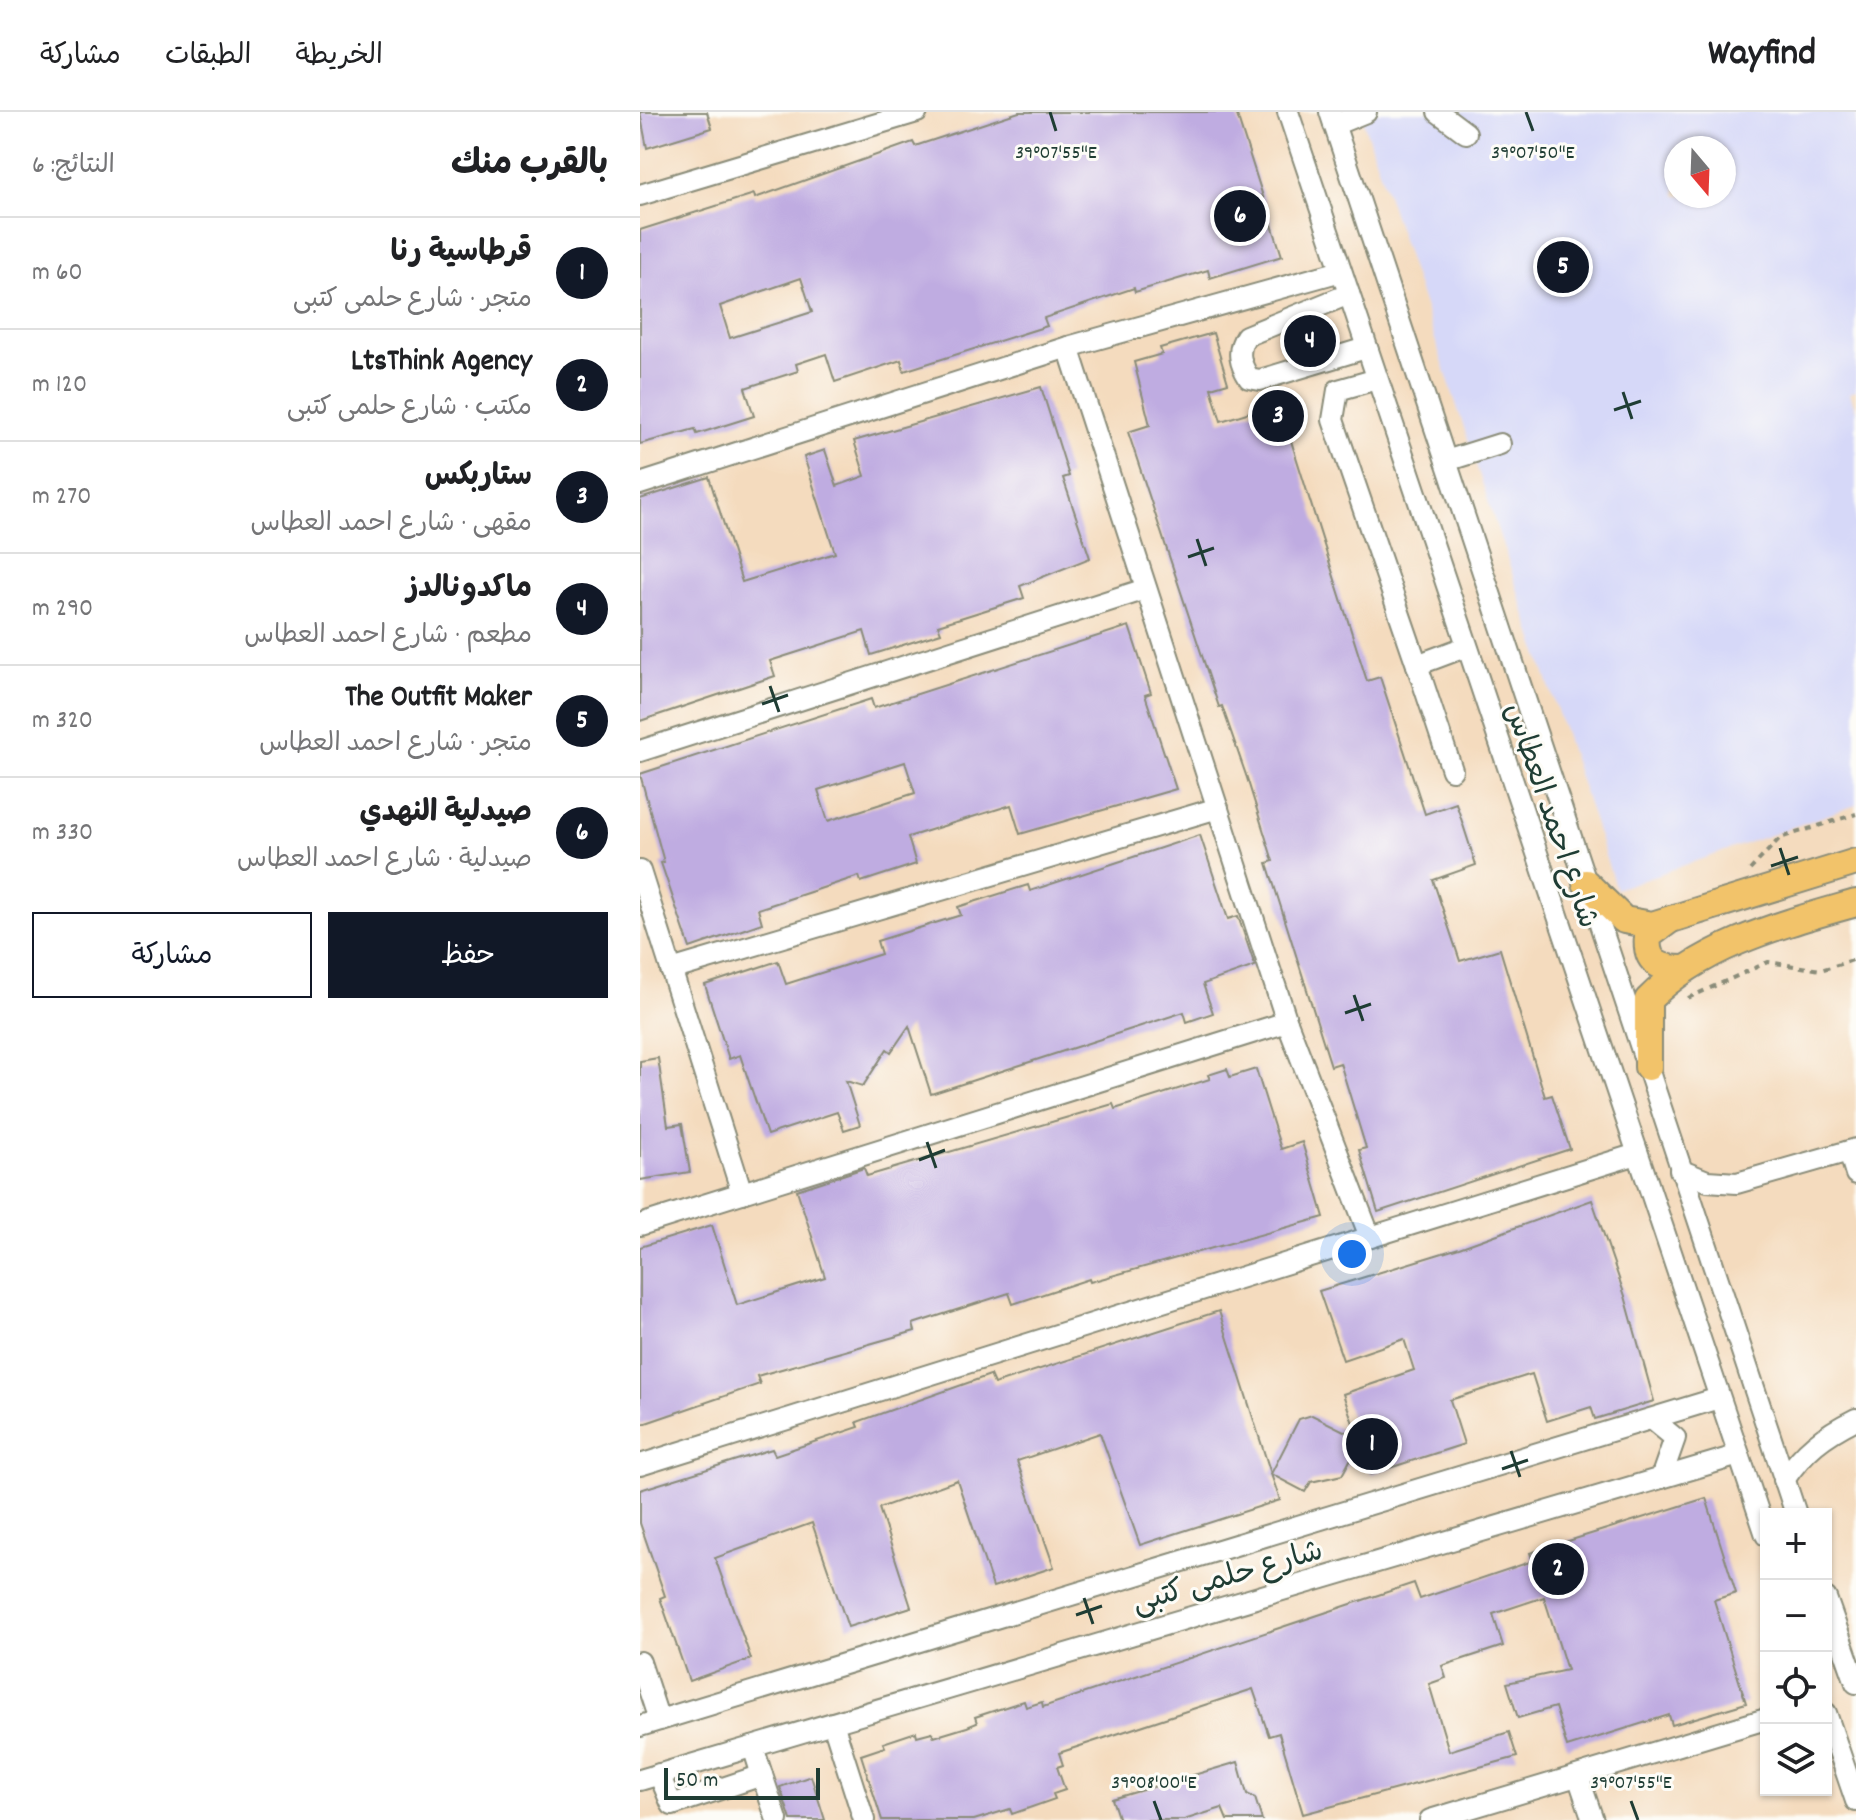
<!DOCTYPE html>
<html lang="ar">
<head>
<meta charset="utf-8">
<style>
  body { margin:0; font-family:Dekko,"Playpen Sans Arabic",sans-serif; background:#f2f2f2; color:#202124; direction:rtl }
  .controls { position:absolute; right:24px; bottom:24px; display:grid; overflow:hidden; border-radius:0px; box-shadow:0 2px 6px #0004 }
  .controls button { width:72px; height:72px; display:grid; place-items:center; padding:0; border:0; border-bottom:2px solid #e0e0e0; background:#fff; color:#202124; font:40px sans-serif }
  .compass { position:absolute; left:1024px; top:24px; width:72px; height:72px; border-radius:50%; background:#fff; box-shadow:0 2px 6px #0004; rotate:161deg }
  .scale { position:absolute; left:24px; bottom:20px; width:156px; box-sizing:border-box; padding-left:8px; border:4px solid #1f3d34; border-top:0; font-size:22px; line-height:28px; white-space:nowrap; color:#1f3d34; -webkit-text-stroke:6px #fdfcf7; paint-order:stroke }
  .you { position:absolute; left:712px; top:1142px; width:28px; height:28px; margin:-20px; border:6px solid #fff; border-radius:50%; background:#1a73e8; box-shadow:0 0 0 12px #1a73e833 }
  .badge { display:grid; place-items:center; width:52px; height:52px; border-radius:50%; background:#111827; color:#fff; font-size:26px; font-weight:700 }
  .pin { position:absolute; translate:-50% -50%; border:4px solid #fff; box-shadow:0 2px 8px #0006 }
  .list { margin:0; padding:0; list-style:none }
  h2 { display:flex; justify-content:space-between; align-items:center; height:104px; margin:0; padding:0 32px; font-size:34px }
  h2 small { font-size:26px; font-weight:400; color:#757577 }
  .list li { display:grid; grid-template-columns:52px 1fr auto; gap:24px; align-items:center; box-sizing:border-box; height:112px; padding:0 32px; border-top:2px solid #e0e0e0 }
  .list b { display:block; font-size:30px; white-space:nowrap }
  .list p { margin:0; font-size:26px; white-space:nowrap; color:#757577 }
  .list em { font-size:26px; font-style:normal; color:#757577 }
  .actions { display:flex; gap:16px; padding:24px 32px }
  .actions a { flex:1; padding:18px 0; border:2px solid #111827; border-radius:0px; text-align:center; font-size:28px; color:#111827 }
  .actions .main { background:#111827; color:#fff }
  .icon { flex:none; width:44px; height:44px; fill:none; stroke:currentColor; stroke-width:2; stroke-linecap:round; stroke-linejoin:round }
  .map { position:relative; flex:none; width:1216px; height:1708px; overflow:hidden; direction:ltr }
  header { display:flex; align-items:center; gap:48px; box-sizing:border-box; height:112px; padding:0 40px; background:#fff; border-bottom:2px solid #e0e0e0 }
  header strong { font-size:38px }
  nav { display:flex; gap:44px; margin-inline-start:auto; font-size:28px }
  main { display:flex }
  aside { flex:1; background:#fff }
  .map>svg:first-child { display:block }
  .built { fill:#d6d8f8; fill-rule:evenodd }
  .building { fill:#bface1; fill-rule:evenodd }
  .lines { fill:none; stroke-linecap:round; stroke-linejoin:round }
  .minor-casing { stroke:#8a8c79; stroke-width:24 }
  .major-casing { stroke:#8a8c79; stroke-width:30 }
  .path { stroke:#8a8c79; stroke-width:4; stroke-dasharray:6 6; stroke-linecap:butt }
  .minor { stroke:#fff; stroke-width:20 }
  .major { stroke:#f2c36a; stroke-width:26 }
  .ticks { fill:none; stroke:#1f3d34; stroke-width:3 }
  .labels { text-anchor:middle; stroke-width:6; stroke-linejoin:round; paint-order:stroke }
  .street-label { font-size:30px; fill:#1f3d34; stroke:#fdfcf7 }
  .ticks-label { font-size:20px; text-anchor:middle; fill:#1f3d34; stroke:#fdfcf7; stroke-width:6; stroke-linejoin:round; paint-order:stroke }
</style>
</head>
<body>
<header>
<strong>Wayfind</strong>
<nav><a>الخريطة</a><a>الطبقات</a><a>مشاركة</a></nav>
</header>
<main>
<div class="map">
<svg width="1216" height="1708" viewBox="0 0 1216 1708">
  <rect width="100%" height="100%" fill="#fdfcf7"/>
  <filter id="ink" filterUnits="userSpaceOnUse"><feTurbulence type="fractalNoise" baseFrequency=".0125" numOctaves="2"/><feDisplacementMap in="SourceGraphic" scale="16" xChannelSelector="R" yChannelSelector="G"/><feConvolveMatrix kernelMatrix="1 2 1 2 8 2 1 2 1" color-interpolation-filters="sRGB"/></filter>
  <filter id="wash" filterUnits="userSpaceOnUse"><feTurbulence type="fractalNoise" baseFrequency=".006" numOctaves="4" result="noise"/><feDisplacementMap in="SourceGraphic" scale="32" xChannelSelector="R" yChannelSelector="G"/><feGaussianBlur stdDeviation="1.8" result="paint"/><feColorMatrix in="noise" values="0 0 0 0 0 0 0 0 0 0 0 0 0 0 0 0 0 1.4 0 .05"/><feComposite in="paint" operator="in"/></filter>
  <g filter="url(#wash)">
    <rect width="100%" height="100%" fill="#f4dbbe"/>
    <path class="built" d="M720 0H1216V279L1210 281 1216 299V693L976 777ZM1036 36H1084V84H1036Z"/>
    <g id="blocks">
      <g class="building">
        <path d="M0 0H67L72 16 7 36Z"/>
        <path d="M379 0H596L642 144 570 166 568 158 495 180 494 176 404 206 407 214 264 259 261 248 195 270 186 242 156 252 158 259 105 276 114 304 57 322 55 317 0 332V118L114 82 115 86 273 30 275 34ZM161 166 172 200 90 226 80 194Z"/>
        <path d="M573 221 588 271 571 276 581 309 639 291 727 569 740 565 785 702 816 691 836 753 793 768 820 849 860 837 905 985 912 983 930 1037 738 1100 719 1038 726 1036 700 951 691 954 627 751 633 749 607 666 582 594 579 595 488 320 510 313 494 250 522 242 520 236Z"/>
        <path d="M401 275 429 364 423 366 450 446 380 474 384 486 298 513 301 521 231 543 224 519 130 549 135 564 0 609V387L69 365 102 470 195 441 164 345 185 338 197 374 225 364 214 329Z"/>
        <path d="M489 514 511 581 505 583 536 677 380 722 371 693 268 725 276 752 221 770 219 764 118 797 122 811 50 836 21 751 24 750 0 662 231 587 234 596ZM265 650 275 681 188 709 178 678Z"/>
        <path d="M560 723 588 807 598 804 615 854 563 872 573 901 547 910 544 900 291 982 269 914 251 940 247 937 223 974 206 969 220 1013 204 1018 197 1000 127 1023 100 943 89 947 65 873 138 849 146 872 241 842 237 829 321 803 318 795 388 773 390 779Z"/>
        <path d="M18 946 28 1014 42 1012 50 1060 0 1068V949Z"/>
        <path d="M587 957 590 965 616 957 641 1037 662 1030 684 1105 450 1170 449 1167 373 1192 369 1181 273 1212 275 1219 117 1264 120 1272 0 1313V1135L72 1113 97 1193 185 1165 157 1078 224 1056 227 1064 473 992 475 997 570 967 568 963Z"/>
        <path d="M952 1088 985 1184 1014 1289 955 1307 951 1295 907 1309 892 1262 810 1288 824 1332 731 1362 720 1330 702 1363 671 1370 665 1380 631 1362 640 1388 500 1433 460 1321 377 1349 414 1455 353 1475 317 1368 239 1396 271 1495 208 1515 172 1411 75 1446 111 1547 49 1569 20 1486 25 1484 0 1411V1378L132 1337 135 1343 219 1315 217 1310 350 1263 354 1272 579 1199 631 1362 659 1307 672 1303 718 1326 703 1282 774 1258 764 1227 703 1248 679 1179 819 1136Z"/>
        <path d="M1066 1386 1096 1481 1074 1488 1106 1591 1032 1613 1029 1603 927 1635 915 1595 878 1606 867 1571 927 1558 904 1485 853 1502 863 1534 802 1554 806 1566 789 1572 809 1639 869 1620 877 1645 663 1702 639 1621 629 1624 613 1577 419 1641 423 1653 417 1655 425 1678 413 1682 415 1687 372 1702 370 1697 334 1708H242L221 1643 245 1635 243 1631 276 1620 277 1624 292 1620 294 1625 327 1615 337 1611 335 1605 384 1589 386 1595 402 1590 403 1595 774 1471 780 1487 893 1449 890 1441Z"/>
        <path d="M598 1650 607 1682 615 1686 622 1708H587L582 1696 544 1708H479L472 1687Z"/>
        <path d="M171 1664 185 1708H151L140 1675Z"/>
      </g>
    </g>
  </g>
  <g filter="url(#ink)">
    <use href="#blocks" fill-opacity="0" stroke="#8a8c79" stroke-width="2"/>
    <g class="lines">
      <g class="minor-casing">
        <g id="minor">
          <path d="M648 0 1126 1423"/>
          <path d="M690 0 1156 1402"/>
          <path d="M798 0 826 21"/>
          <path d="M694 13 726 0"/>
          <path d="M0 83 277 0"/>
          <path d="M709 182 606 224C596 239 600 252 609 266L620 268 726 236"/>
          <path d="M428 235 647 910 730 1125"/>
          <path d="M737 267 698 278 693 308 777 553"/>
          <path d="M806 349 860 332"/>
          <path d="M0 372 428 235 701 159"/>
          <path d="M0 639 506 477"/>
          <path d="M812 658 777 553 825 535"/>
          <path d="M0 759 102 1081"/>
          <path d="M31 858 578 696"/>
          <path d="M1209 1039 1216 1062"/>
          <path d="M1040 1058 1067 1069 1097 1071 1216 1037"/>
          <path d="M0 1113 647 910"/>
          <path d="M1013 1308 1035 1326 1021 1366"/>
          <path d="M0 1353 997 1042"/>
          <path d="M1144 1368C1164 1338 1184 1323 1216 1307"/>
          <path d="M1186 1486 1216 1571"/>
          <path d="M0 1550 19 1608"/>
          <path d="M1186 1601 1216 1689"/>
          <path d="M193 1611 224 1708"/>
          <path d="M0 1614 1079 1286"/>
          <path d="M19 1662 32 1693 122 1663 113 1635"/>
          <path d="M122 1663 137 1708"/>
          <path d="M938 1664 953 1708"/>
          <path d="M0 1668 1099 1343"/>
          <path d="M790 1708 1126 1607"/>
        </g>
      </g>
      <g class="major-casing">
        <g id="major">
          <path d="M946 771 984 808 1012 813 1216 750"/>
          <path d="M1031 807 1008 824C1005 851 1020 857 1044 857"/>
          <path d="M1008 955V888C1063 832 1143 812 1216 791"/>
        </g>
      </g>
      <g class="path">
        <path d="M1110 758 1140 726 1216 702"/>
        <path d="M1048 886 1128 850 1181 858 1216 847"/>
      </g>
      <use href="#minor" class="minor"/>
      <use href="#major" class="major"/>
    </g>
  </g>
  <path class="ticks" d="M410 0 416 19M886 0 893 19M983 280 992 307M974 298 1001 289M557 427 566 454M548 445 574 436M130 574 139 600M122 592 148 583M1140 736 1149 763M1131 754 1158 745M714 883 723 909M705 901 731 892M287 1030 296 1056M279 1048 305 1038M871 1339 880 1365M862 1357 888 1348M444 1486 453 1512M436 1503 462 1494M514 1689 521 1708M991 1689 998 1708"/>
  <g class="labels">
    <g class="street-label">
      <text transform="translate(913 703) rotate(71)" y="10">شارع احمد العطاس</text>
      <text transform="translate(587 1463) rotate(-16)" y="10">شارع حلمى كتبى</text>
    </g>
  </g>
  <g class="ticks-label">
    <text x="893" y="46">39°07'50"E</text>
    <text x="416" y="46">39°07'55"E</text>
    <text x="514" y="1676">39°08'00"E</text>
    <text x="991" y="1676">39°07'55"E</text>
  </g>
</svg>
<div class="controls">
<button>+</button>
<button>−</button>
<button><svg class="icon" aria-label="locate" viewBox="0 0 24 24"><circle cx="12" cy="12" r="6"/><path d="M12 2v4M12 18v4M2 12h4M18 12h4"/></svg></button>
<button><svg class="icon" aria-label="layers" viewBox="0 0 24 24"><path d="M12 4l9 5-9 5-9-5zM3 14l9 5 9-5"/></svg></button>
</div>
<svg class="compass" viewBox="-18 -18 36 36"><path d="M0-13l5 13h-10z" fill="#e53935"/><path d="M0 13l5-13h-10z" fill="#757577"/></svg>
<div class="scale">50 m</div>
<div class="you"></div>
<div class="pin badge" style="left:732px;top:1332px">1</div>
<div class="pin badge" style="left:918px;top:1457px">2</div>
<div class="pin badge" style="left:638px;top:304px">3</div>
<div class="pin badge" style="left:670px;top:229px">4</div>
<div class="pin badge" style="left:923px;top:155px">5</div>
<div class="pin badge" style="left:600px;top:104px">6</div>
</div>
<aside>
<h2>بالقرب منك<small>النتائج: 6</small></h2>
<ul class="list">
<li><span class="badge">1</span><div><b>قرطاسية رنا</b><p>متجر · شارع حلمى كتبى</p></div><em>60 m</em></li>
<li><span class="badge">2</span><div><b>LtsThink Agency</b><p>مكتب · شارع حلمى كتبى</p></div><em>120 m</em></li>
<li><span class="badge">3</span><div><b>ستاربكس</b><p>مقهى · شارع احمد العطاس</p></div><em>270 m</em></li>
<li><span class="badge">4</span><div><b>ماكدونالدز</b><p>مطعم · شارع احمد العطاس</p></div><em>290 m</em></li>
<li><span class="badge">5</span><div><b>The Outfit Maker</b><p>متجر · شارع احمد العطاس</p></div><em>320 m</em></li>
<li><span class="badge">6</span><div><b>صيدلية النهدي</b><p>صيدلية · شارع احمد العطاس</p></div><em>330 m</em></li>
</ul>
<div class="actions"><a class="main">حفظ</a><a>مشاركة</a></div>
</aside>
</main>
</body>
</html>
